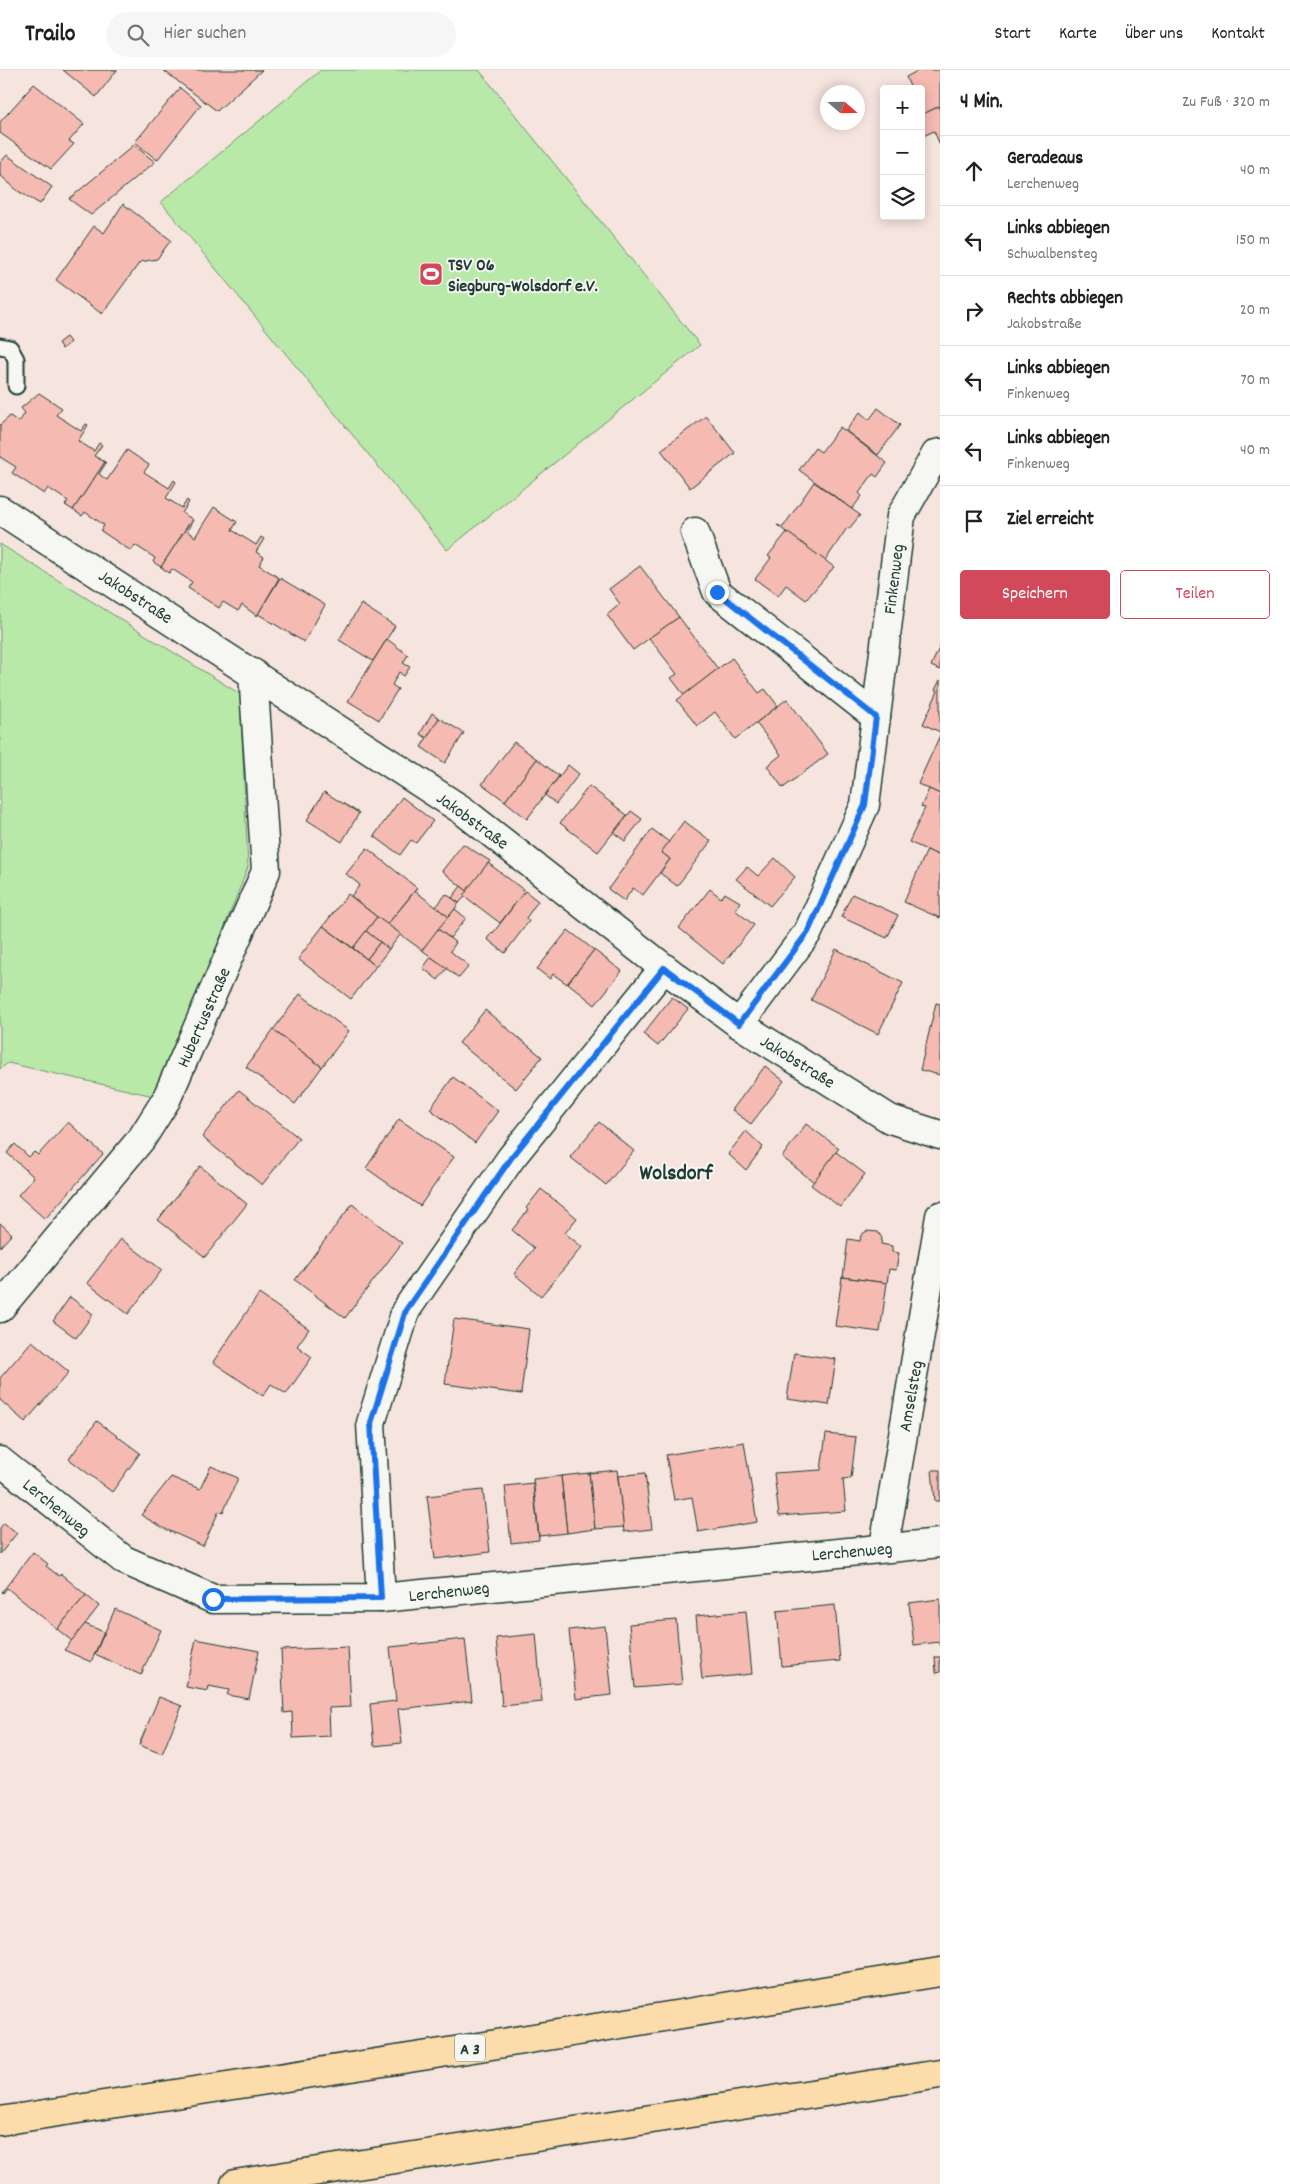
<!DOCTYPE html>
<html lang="de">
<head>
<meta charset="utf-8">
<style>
  body { margin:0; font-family:Dekko,sans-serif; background:#f6f6f6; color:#202124 }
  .controls { position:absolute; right:15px; top:15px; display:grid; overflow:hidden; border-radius:5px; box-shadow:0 2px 12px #0003 }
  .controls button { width:45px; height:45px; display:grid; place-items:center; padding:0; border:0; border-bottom:1px solid #e0e0e0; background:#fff; color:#202124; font:25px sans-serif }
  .compass { position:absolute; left:820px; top:15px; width:45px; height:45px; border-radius:50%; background:#fff; box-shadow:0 2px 12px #0003; rotate:110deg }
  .stop { position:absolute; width:15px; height:15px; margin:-11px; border:4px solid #1a73e8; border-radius:50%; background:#fff }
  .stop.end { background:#1a73e8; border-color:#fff; box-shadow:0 1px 5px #0008 }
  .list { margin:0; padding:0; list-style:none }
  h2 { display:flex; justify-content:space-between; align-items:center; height:65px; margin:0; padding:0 20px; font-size:21px }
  h2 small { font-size:16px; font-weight:400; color:#757577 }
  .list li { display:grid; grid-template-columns:32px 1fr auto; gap:15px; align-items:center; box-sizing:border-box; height:70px; padding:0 20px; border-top:1px solid #e0e0e0 }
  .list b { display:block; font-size:19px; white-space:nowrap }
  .list p { margin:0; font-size:16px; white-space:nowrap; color:#757577 }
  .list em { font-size:16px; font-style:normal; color:#757577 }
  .actions { display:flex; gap:10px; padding:15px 20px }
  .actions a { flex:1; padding:11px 0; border:1px solid #d1495b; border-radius:5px; text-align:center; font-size:18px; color:#d1495b }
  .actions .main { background:#d1495b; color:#fff }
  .icon { flex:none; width:28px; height:28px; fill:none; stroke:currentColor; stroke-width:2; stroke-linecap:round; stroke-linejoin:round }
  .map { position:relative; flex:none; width:940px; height:2114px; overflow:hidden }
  header { display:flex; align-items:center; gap:30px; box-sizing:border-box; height:70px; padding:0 25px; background:#fff; border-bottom:1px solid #e0e0e0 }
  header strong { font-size:24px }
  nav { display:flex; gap:28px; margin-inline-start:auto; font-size:18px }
  .search { width:350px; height:45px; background:#f6f6f6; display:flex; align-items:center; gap:12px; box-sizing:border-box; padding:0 18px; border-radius:28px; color:#757577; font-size:19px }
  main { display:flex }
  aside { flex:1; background:#fff }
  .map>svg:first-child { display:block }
  .green { fill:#b9e9a8; stroke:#6c936e }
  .building { fill:#f5bab1; stroke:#1f3d34 }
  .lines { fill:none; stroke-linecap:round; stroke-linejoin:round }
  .lane-casing { stroke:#1f3d34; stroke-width:19 }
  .street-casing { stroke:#1f3d34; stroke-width:31 }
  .highway-casing { stroke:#1f3d34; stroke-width:31 }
  .lane { stroke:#f6f6f2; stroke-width:15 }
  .street { stroke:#f6f6f2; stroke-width:28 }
  .highway { stroke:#fddcac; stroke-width:28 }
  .route { stroke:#1a73e8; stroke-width:6 }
  .labels { text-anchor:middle; stroke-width:4; stroke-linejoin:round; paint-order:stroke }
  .shield { fill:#f6f6f2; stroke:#60746d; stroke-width:1 }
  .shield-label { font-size:16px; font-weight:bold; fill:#1f3d34 }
  .poi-label { font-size:18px; font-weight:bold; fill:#1f3d34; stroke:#f6f6f2; text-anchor:start }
  .street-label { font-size:18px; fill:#1f3d34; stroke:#f6f6f2 }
  .district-label { font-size:22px; font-weight:bold; fill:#1f3d34; stroke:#f6f6f2 }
</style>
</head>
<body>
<header>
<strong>Trailo</strong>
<div class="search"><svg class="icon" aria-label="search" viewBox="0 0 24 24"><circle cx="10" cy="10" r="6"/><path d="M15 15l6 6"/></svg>Hier suchen</div>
<nav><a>Start</a><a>Karte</a><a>Über uns</a><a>Kontakt</a></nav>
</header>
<main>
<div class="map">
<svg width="940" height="2114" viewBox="0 0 940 2114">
  <rect width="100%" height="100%" fill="#f6e4de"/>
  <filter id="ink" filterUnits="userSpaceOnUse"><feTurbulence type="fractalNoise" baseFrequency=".02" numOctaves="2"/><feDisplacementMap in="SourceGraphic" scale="10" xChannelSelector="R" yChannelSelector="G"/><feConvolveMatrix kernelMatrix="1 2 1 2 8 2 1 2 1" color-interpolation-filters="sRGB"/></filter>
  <g filter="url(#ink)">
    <g class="green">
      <path d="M321 0H479L700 275 447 480 161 132Z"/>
      <path d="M0 474 240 624 248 797 158 1027 8 993 0 999Z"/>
    </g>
    <g class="building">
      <path d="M63 0H117L96 27Z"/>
      <path d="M163 0H262L217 41Z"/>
      <path d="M919 0H940V36L921 45V19H911L906 7Z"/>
      <path d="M34 14 84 54 69 71 74 74 51 99 0 63V52Z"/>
      <path d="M180 18 201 35 157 90 135 72Z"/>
      <path d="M940 36V75L934 61 921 67V45Z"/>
      <path d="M134 75 155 92 91 145 69 129Z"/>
      <path d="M7 85 52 117 40 134 18 121 0 105V93Z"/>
      <path d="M123 134 171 170 157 189 140 192 102 244 56 210 94 156 104 163Z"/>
      <path d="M66 267 70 272 62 279 58 273Z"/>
      <path d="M39 323 62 338 56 345 81 361 86 354 88 355 78 371 94 381 99 373 102 375 94 386 105 392 73 440 65 435 68 431 48 418 44 424 12 403 16 397 0 387V355L10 346 19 352 25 343 21 338Z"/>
      <path d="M878 338 900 355 878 385 846 361 860 342 869 350Z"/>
      <path d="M706 346 735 383 690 418 661 380Z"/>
      <path d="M840 357 887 393 877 407 873 404 859 423 862 426 852 439 799 400 815 378 821 382Z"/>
      <path d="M127 380 149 395 144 402 169 418 174 410 176 412 166 428 182 438 187 430 189 432 182 443 192 449 161 497 153 492 155 488 135 475 131 481 101 461 104 455 85 442 82 446 73 440 105 392 106 393 99 404 107 410Z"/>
      <path d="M814 412 860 445 849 459 847 458 825 491 777 455 783 457Z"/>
      <path d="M214 437 237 452 232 460 256 475 261 467 264 469 256 482 264 487 259 495 279 508 257 546 242 535 238 541 223 532 219 538 188 518 192 512 172 499 169 503 161 497 192 449 193 450 187 461 195 467Z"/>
      <path d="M787 462 834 497 806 530 786 515 778 526 755 509 771 488 768 486Z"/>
      <path d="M640 496 679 547 633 580 607 545 620 534 609 519Z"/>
      <path d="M280 508 325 535 304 572 258 544Z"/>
      <path d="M361 534 395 556 373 591 339 570Z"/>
      <path d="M679 547 718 599 684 625 671 608 677 604 649 568Z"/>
      <path d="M387 569 408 585 403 593 410 597 404 606 399 602 392 615 398 619 379 650 348 631Z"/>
      <path d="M940 576V600L931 596Z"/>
      <path d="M732 588 759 623 765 619 778 636 735 669 715 642 697 656 677 630Z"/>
      <path d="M940 610V662L923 654 938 621 935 620Z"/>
      <path d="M787 629 828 684 783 718 767 696 781 685 756 653Z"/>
      <path d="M432 643 439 648 427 668 420 664Z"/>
      <path d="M439 648 464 663 445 693 421 677Z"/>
      <path d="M940 665V724L918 714Z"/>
      <path d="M514 672 537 689 505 731 482 714Z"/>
      <path d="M537 689 559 706 527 749 505 731Z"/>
      <path d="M568 695 579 704 556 734 545 725Z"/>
      <path d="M589 716 627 745 598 782 560 753Z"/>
      <path d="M929 719 940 724V786L909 772 925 738 921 737Z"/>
      <path d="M324 722 359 743 342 772 307 750Z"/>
      <path d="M402 727 433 751 416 773 411 770 400 785 374 766Z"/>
      <path d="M631 741 642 749 625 771 614 763Z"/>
      <path d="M684 751 711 771 677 816 660 803 670 789 661 782Z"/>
      <path d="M652 759 669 772 661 782 670 789 643 825 633 818 624 831 608 819Z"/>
      <path d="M463 774 490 791 467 821 442 801Z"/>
      <path d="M367 778 417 818 387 855 351 826 360 815 346 804Z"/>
      <path d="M927 780 940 786V848L904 832Z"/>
      <path d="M775 788 795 807 770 836 736 809 747 797 758 806Z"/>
      <path d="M488 793 525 821 500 853 463 825Z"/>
      <path d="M461 816 467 821 463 825 465 827 459 833 452 828Z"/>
      <path d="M710 819 721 828 725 823 740 832 735 840 754 855 723 894 679 858Z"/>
      <path d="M415 821 449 847 422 880 387 855Z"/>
      <path d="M525 821 538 831 526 848 529 851 505 883 487 869 492 862 493 863Z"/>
      <path d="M348 824 377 847 353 878 323 856Z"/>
      <path d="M446 824 459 833 449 847 436 837Z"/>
      <path d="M852 824 898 845 887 868 841 847Z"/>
      <path d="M455 839 466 848 450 868 438 859Z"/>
      <path d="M377 847 401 864 389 879 366 861Z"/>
      <path d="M323 856 376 896 351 929 298 889Z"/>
      <path d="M438 859 456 873 450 881 469 896 459 908 422 880Z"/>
      <path d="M568 860 594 880 567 914 553 904 550 909 537 899Z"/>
      <path d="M366 861 380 872 367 889 353 878Z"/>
      <path d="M380 872 389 879 376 896 367 889Z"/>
      <path d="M836 879 903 913 878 964 811 930Z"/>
      <path d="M594 880 622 901 595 935 568 913Z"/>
      <path d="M431 887 447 898 438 910 423 898Z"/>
      <path d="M300 924 349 961 322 997 273 960Z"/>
      <path d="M672 927 688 939 658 976 643 964Z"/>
      <path d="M936 933 940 934V1005L920 1000Z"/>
      <path d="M485 940 542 987 516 1019 459 973Z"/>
      <path d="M273 960 322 997 295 1034 246 997Z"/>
      <path d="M765 996 784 1011 751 1054 732 1040Z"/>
      <path d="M453 1007 498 1041 475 1073 430 1039Z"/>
      <path d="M239 1020 299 1068 262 1115 202 1067Z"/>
      <path d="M399 1049 454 1087 420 1136 366 1098Z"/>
      <path d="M68 1052 103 1084 45 1149 18 1125 34 1107 7 1083 15 1074 29 1087 34 1082 38 1085Z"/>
      <path d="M599 1052 634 1081 606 1115 570 1087Z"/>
      <path d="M806 1054 839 1078 814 1112 782 1087Z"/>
      <path d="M746 1061 763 1077 746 1100 728 1084Z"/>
      <path d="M836 1082 865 1104 840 1137 811 1115Z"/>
      <path d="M200 1096 247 1134 205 1187 158 1150Z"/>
      <path d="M541 1119 577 1148 565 1163 582 1177 541 1226 514 1204 534 1178 512 1160 528 1140 526 1138Z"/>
      <path d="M352 1134 402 1173 345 1248 295 1210Z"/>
      <path d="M0 1153 12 1164 0 1177Z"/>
      <path d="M867 1161 878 1162 882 1168 881 1174 892 1176V1182L899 1183 896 1200 889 1199 887 1213 843 1207 848 1169 860 1171 861 1165Z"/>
      <path d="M121 1169 162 1200 128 1244 87 1213Z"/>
      <path d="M842 1207 887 1213 880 1262 835 1256Z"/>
      <path d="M259 1224 309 1259 297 1276 312 1287 286 1324 271 1314 263 1326 213 1292Z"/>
      <path d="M70 1227 93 1244 76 1268 53 1251Z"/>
      <path d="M454 1249 529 1259 521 1324 445 1314Z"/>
      <path d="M32 1271 69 1302 25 1352 0 1330V1308Z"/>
      <path d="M794 1283 836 1289 829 1335 787 1329Z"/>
      <path d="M97 1351 140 1383 112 1422 69 1389Z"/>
      <path d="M826 1364 856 1367 851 1408 843 1409 846 1441 779 1446 774 1403 821 1400Z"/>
      <path d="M744 1372 757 1452 698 1462 692 1427 674 1430 666 1385Z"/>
      <path d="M211 1396 238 1408 223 1443 219 1441 203 1476 163 1458 141 1445 171 1407 200 1419Z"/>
      <path d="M617 1400 624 1457 595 1459 589 1403Z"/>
      <path d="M932 1400H940V1431H935Z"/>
      <path d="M589 1403 595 1459 567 1463 561 1406Z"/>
      <path d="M645 1403 652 1459 624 1462 618 1406Z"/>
      <path d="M561 1406 567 1463 539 1466 533 1409Z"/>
      <path d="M533 1413 539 1470 511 1473 505 1416Z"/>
      <path d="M483 1420 490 1482 435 1489 427 1426Z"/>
      <path d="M4 1453 17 1463 0 1484V1458Z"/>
      <path d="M33 1482 48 1494 46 1496 59 1506 61 1504 86 1525 57 1559 7 1518 3 1523 2 1522Z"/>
      <path d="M86 1525 99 1536 72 1571 57 1559Z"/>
      <path d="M940 1529V1575V1572L914 1575 909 1533Z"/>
      <path d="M835 1535 840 1591 782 1596 777 1541Z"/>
      <path d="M115 1539 161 1560 141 1605 95 1584Z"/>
      <path d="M746 1541 752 1604 702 1609 696 1546Z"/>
      <path d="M676 1550 682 1614 635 1618 629 1554Z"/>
      <path d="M85 1554 104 1562 91 1592 64 1580Z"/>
      <path d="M605 1556 612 1625 576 1629 569 1560Z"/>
      <path d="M536 1564 542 1632 502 1636 496 1568Z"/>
      <path d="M196 1569 259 1581 249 1629 227 1625 229 1620 209 1616 208 1621 186 1617Z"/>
      <path d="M465 1569 472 1631 398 1639 402 1673 374 1676 370 1634 396 1631 390 1577Z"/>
      <path d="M348 1577 351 1637 329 1638 330 1666 293 1668 292 1642 284 1643 281 1580Z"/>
      <path d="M935 1587H940V1602L936 1603Z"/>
      <path d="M159 1627 182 1636 162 1684 139 1675Z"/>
    </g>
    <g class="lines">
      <g class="lane-casing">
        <path id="lane" d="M0 276 10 278 16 289V316"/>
      </g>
      <g class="street-casing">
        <g id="street">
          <path d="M0 440 462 740 664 898 739 954 890 1049 940 1065"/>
          <path d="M695 462 717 522 876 647"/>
          <path d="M739 954 808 862 865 735 901 446 936 384 940 383"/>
          <path d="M0 1238 142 1068 166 1030 266 801 253 603"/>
          <path d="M0 1391 124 1490 213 1529 381 1528 940 1473"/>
          <path d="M884 1477 940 1146"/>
          <path d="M381 1528 371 1353 406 1240 511 1088 664 898"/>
        </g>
      </g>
      <g class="highway-casing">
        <g id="highway">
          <path d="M0 2051 448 1982 940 1902"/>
          <path d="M235 2114 940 2004"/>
        </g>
      </g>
      <use href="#lane" class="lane"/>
      <use href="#street" class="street"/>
      <use href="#highway" class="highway"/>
    </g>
  </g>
  <g class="lines" filter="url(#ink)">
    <path class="route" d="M213 1529 381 1528 371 1353 406 1240 511 1088 664 898 739 954 808 862 865 735 876 647 717 522"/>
  </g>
  <defs>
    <g id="stadium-square" transform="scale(1.25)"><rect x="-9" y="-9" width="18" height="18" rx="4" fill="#d1495b" stroke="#f6f6f2"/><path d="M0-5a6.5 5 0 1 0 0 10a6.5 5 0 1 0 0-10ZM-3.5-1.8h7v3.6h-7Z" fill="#fff"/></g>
  </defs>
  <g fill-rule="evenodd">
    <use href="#stadium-square" x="431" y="204"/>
  </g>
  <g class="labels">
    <rect class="shield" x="455" y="1964.5" width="30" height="27" rx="4"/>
    <g class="shield-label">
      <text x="470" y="1984">A 3</text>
    </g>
    <g class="poi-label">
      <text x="448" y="200">TSV 06<tspan x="448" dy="21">Siegburg-Wolsdorf e.V.</tspan></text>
    </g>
    <g class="street-label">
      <text transform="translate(893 509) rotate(-83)" y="6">Finkenweg</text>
      <text transform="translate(136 526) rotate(33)" y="6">Jakobstraße</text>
      <text transform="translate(473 750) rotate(36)" y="6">Jakobstraße</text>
      <text transform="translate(203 947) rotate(-66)" y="6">Hubertusstraße</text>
      <text transform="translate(798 991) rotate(32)" y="6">Jakobstraße</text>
      <text transform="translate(910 1326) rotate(-80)" y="6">Amselsteg</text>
      <text transform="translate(57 1437) rotate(39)" y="6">Lerchenweg</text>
      <text transform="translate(852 1481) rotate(-5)" y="6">Lerchenweg</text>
      <text transform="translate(449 1521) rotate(-6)" y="6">Lerchenweg</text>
    </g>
    <g class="district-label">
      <text x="676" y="1109">Wolsdorf</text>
    </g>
  </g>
</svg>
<div class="controls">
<button>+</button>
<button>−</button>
<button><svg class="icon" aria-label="layers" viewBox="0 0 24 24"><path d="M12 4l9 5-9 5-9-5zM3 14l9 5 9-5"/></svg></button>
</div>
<svg class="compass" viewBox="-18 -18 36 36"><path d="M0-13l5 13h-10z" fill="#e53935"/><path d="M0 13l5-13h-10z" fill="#757577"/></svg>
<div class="stop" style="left:213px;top:1529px"></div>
<div class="stop end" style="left:717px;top:522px"></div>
</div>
<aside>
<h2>4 Min.<small>Zu Fuß · 320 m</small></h2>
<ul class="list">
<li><svg class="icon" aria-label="ahead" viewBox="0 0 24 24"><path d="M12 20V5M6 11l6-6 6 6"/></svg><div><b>Geradeaus</b><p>Lerchenweg</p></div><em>40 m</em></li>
<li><svg class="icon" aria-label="left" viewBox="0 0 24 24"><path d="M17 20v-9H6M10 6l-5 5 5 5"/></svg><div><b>Links abbiegen</b><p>Schwalbensteg</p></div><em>150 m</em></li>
<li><svg class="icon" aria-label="right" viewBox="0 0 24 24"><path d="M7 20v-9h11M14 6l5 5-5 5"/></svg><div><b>Rechts abbiegen</b><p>Jakobstraße</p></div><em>20 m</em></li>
<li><svg class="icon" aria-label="left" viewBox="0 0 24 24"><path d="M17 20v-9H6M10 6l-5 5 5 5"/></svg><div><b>Links abbiegen</b><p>Finkenweg</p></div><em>70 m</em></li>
<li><svg class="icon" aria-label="left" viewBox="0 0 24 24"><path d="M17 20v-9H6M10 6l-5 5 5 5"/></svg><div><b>Links abbiegen</b><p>Finkenweg</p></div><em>40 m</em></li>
<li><svg class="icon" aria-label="arrive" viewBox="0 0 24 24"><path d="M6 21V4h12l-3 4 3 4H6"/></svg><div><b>Ziel erreicht</b></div></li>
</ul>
<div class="actions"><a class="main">Speichern</a><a>Teilen</a></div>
</aside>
</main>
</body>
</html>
